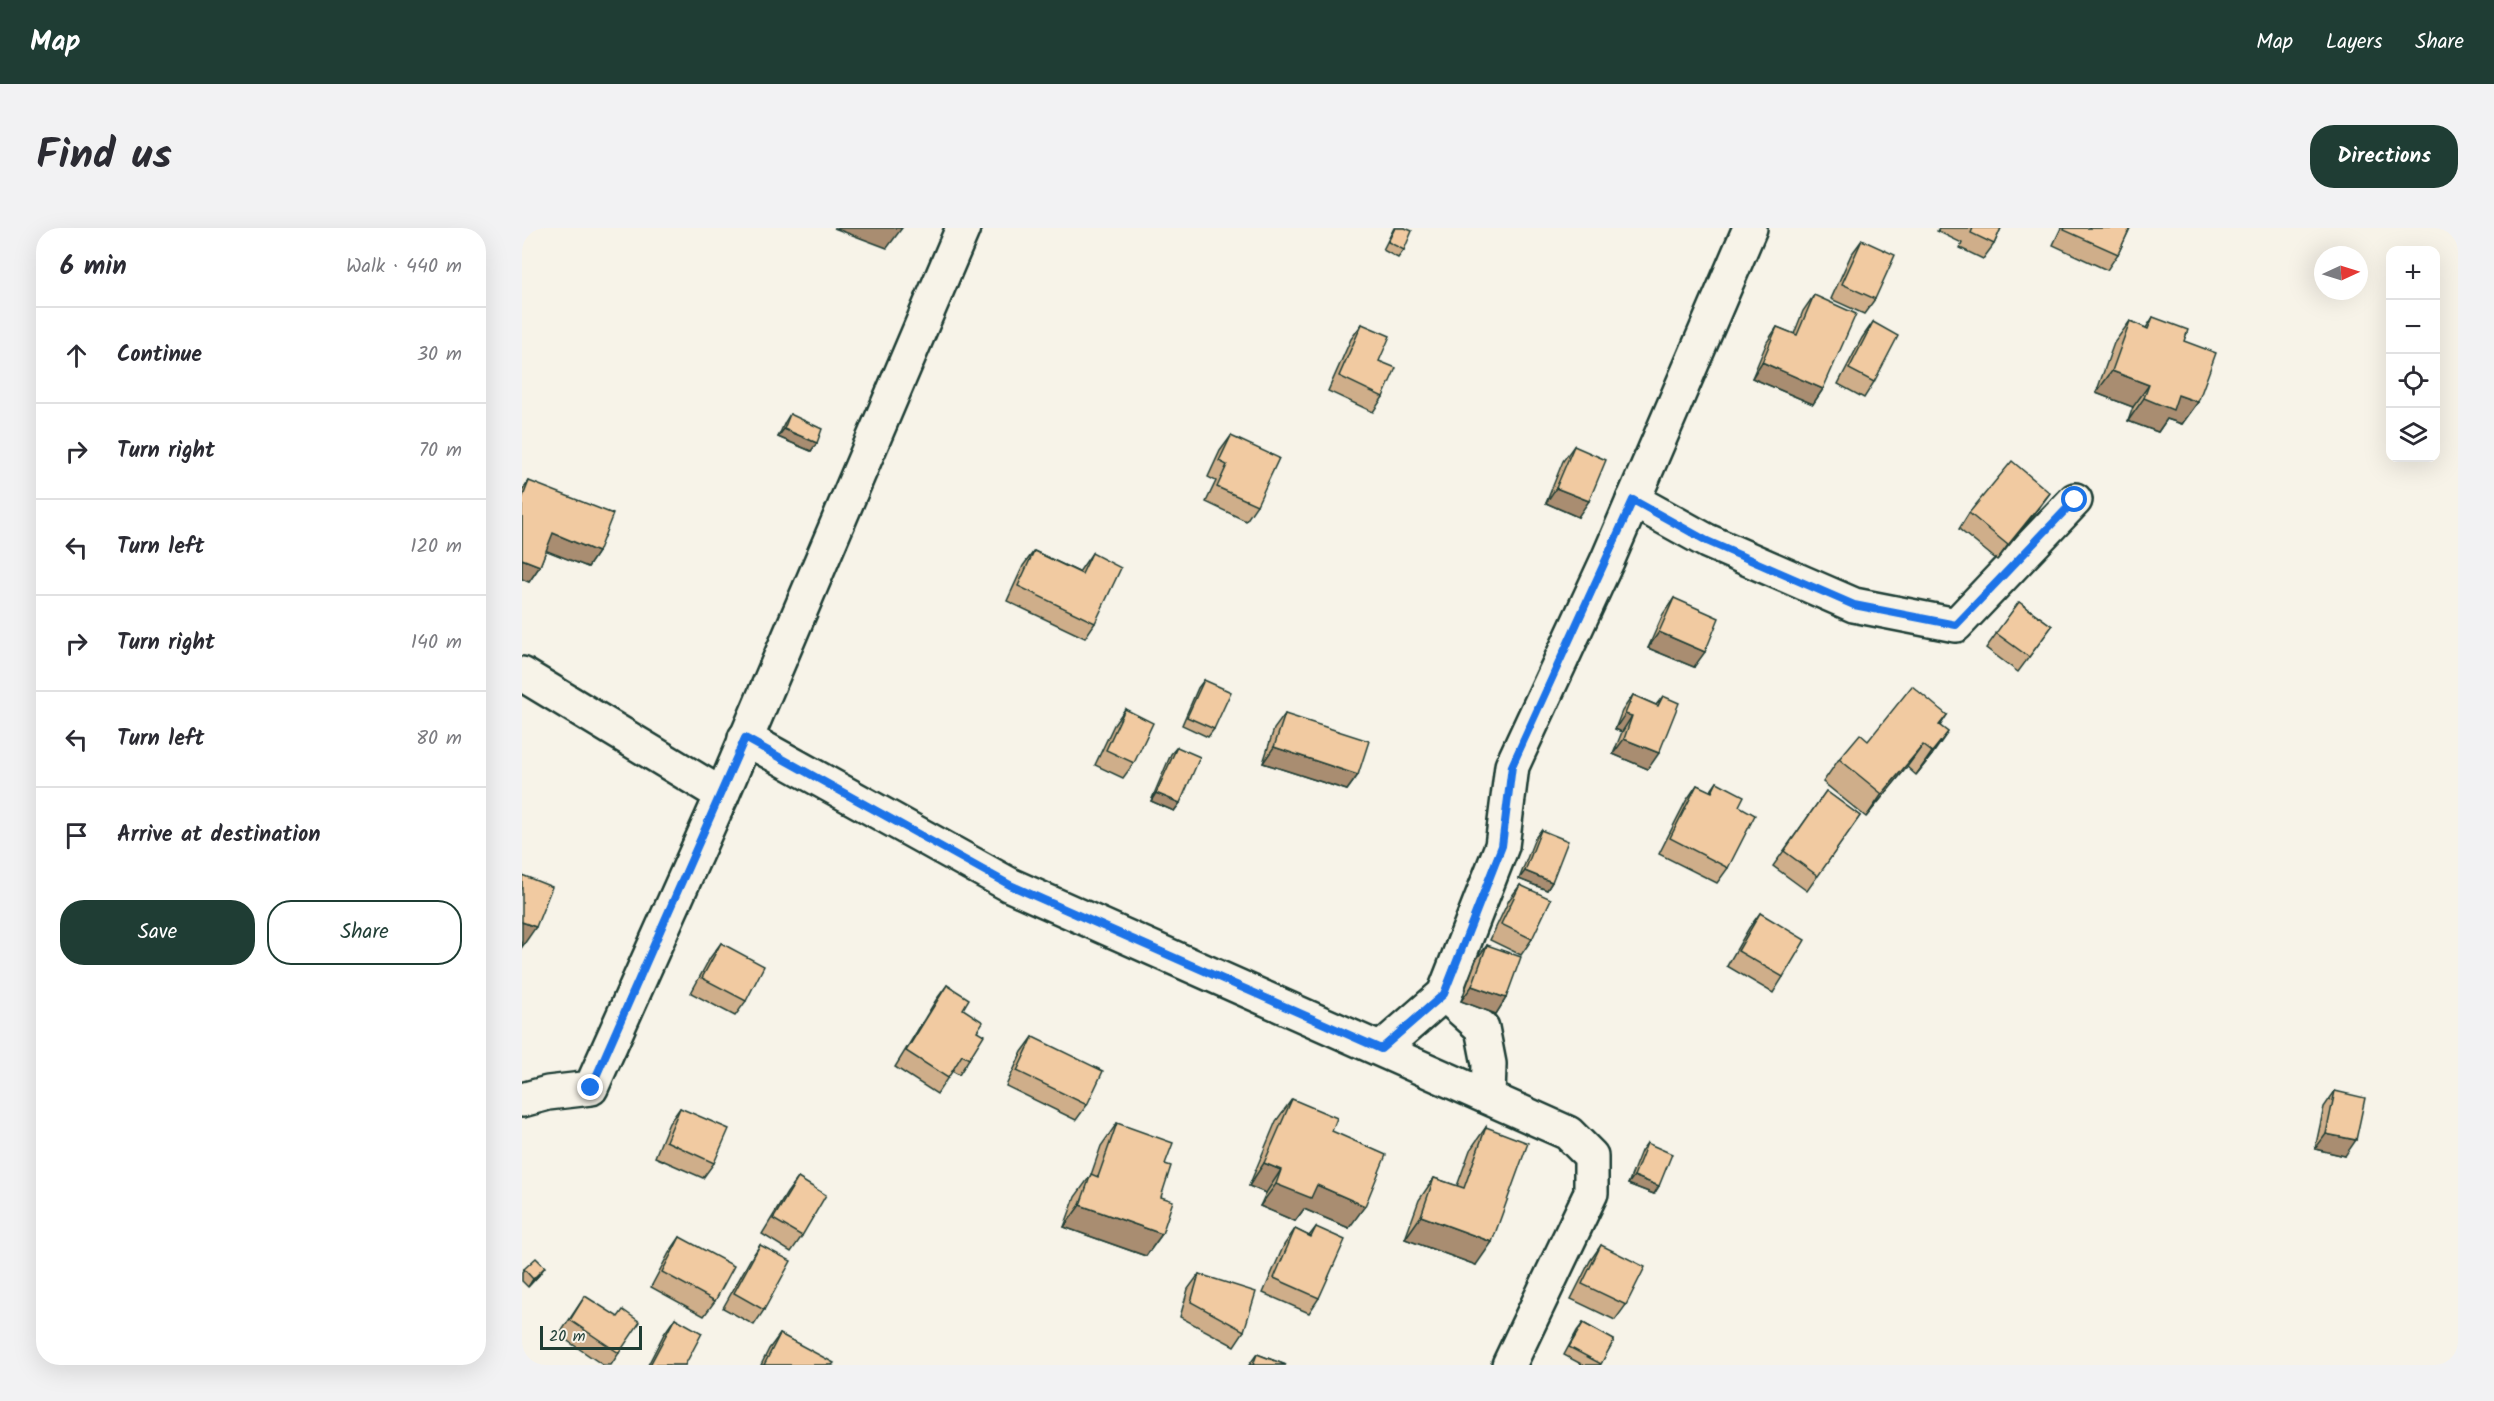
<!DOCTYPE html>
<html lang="en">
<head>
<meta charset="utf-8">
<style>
  body { margin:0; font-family:Kalam,sans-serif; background:#f2f2f3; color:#2b2b33 }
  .controls { position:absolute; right:18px; top:18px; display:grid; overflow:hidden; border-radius:12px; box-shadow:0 6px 24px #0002 }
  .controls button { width:54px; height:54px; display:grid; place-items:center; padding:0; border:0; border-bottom:2px solid #e1e1e2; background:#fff; color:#2b2b33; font:30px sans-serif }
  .compass { position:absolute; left:1792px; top:18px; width:54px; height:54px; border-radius:50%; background:#fff; box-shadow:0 6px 24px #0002; rotate:86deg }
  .scale { position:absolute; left:18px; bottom:15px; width:102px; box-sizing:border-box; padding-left:6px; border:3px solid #1f3d34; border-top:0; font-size:16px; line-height:21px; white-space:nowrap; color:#1f3d34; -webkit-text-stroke:4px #f7f3e8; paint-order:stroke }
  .stop { position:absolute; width:18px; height:18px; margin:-14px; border:4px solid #1a73e8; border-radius:50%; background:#fff }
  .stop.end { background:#1a73e8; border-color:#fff; box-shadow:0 2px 6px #0008 }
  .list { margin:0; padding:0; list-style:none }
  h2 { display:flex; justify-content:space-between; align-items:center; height:78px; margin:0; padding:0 24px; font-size:26px }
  h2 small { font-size:20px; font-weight:400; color:#7c7c81 }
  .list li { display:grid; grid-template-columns:39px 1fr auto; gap:18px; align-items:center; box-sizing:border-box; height:96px; padding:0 24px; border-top:2px solid #e1e1e2 }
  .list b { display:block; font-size:22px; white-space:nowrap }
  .list em { font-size:20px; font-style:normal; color:#7c7c81 }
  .actions { display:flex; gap:12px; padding:18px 24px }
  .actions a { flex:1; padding:14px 0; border:2px solid #1f3d34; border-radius:24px; text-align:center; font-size:21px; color:#1f3d34 }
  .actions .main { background:#1f3d34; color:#fff }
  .icon { flex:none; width:33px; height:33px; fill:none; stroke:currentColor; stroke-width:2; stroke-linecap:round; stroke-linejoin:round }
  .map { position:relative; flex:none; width:1936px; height:1137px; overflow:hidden; border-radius:24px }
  header { display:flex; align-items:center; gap:36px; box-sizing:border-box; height:84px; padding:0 30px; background:#1f3d34; color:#fff }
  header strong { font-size:28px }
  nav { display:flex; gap:33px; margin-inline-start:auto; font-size:21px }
  .intro { display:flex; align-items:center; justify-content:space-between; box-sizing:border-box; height:144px; padding:0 36px }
  h1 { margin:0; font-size:42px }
  .button { padding:15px 27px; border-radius:24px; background:#1f3d34; color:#fff; font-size:21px; font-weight:700 }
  main { display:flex; gap:36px; padding:0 36px }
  aside { flex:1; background:#fff; border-radius:24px; box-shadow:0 6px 24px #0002 }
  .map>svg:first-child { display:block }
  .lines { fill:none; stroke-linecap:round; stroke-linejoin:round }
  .street-casing { stroke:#1f3d34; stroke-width:38 }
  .street { stroke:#f7f3e8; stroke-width:33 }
  .wall { fill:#cfae8a; stroke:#1f3d34; stroke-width:1.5 }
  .shaded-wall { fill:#a98d71; stroke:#1f3d34; stroke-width:1.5 }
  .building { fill:#f1caa1; stroke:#1f3d34; stroke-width:1.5 }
  .route { stroke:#1a73e8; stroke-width:8 }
</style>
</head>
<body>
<header>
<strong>Map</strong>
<nav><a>Map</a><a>Layers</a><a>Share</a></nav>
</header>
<div class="intro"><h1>Find us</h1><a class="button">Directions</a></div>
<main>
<aside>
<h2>6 min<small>Walk · 440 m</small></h2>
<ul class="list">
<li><svg class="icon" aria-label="ahead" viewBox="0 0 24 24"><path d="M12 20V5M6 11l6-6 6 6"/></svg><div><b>Continue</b></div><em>30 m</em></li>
<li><svg class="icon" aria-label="right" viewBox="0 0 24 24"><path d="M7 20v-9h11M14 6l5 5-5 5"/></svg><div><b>Turn right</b></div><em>70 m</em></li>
<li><svg class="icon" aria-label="left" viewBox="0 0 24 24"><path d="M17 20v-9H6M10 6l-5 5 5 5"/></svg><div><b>Turn left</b></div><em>120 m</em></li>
<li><svg class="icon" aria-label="right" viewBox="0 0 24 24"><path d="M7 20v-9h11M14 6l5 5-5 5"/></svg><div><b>Turn right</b></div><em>140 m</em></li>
<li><svg class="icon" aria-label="left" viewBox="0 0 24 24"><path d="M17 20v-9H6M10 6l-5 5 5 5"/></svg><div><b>Turn left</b></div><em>80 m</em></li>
<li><svg class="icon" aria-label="arrive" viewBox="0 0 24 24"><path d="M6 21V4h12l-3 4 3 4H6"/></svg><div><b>Arrive at destination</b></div></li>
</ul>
<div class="actions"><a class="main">Save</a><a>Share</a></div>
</aside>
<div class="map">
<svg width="1936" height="1137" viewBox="0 0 1936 1137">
  <rect width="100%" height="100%" fill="#f7f3e8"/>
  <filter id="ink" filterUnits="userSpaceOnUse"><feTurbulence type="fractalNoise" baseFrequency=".0167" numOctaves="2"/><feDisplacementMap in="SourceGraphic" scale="12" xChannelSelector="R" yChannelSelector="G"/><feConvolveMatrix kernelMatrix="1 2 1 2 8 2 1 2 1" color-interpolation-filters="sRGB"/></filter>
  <g filter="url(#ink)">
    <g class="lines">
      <g class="street-casing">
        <g id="street">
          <path d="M1111 272 1185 313 1332 377 1434 397 1553 272"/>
          <path d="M0 446 200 567 441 0"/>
          <path d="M223 510 488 657 1046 905 1069 928V965L987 1137"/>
          <path d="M922 766 960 800 967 836 966 869"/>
          <path d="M859 821 922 766 980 618 990 538 1086 331 1228 0"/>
          <path d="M0 872 26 865 69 860 200 567"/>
        </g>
      </g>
      <use href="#street" class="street"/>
    </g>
    <g class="wall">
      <path d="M872 0H883L882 22 876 30 861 22Z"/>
      <path d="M1417 0H1479L1472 16 1461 31 1438 20 1440 15 1415 3Z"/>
      <path d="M1539 0H1608L1596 26 1585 42 1531 17Z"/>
      <path d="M1340 12 1353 71 1342 86 1309 71 1329 27Z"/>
      <path d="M1292 67 1301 161 1291 176 1230 150 1245 114 1255 99 1272 106 1281 83Z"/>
      <path d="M1631 89 1662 113 1676 174 1660 196 1645 191 1636 204 1606 193 1611 179 1574 165 1592 115 1608 93 1624 100Z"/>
      <path d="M1351 94 1352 154 1342 170 1316 156 1340 110Z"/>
      <path d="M840 96 857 133 861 169 851 184 806 163 829 111Z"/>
      <path d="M268 186 295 215 289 223 256 209 263 194Z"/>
      <path d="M709 208 735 277 724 293 684 274 694 253 686 249 698 223Z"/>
      <path d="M1052 218 1056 289 1024 275 1041 233Z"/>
      <path d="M7 253 76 324 66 339 24 322 18 338 7 354 0 351V263Z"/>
      <path d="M1517 280 1475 332 1437 301 1447 285Z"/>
      <path d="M512 323 557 344 570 325 573 395 563 410 485 373 501 338Z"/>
      <path d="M1152 370 1172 439 1126 420 1141 386Z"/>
      <path d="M1497 374 1530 398 1496 444 1464 420Z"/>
      <path d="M682 452 692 501 686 509 660 497 676 460Z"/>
      <path d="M1111 467 1134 477 1141 468 1126 541 1091 526 1100 504 1093 501 1100 483Z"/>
      <path d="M603 481 612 535 601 550 573 537 592 497Z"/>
      <path d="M763 486 836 547 825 562 741 535 752 501Z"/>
      <path d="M1425 487 1418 498 1410 527 1394 547 1385 539 1344 589 1301 554 1317 531 1346 513Z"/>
      <path d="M655 519 658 575 652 583 629 573 649 526Z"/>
      <path d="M1195 554 1217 578 1206 640 1195 655 1137 626 1164 573 1175 557 1188 564Z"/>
      <path d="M1304 563 1338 588 1285 663 1251 638Z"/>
      <path d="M1019 602 1030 654 1025 662 997 651 1013 610Z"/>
      <path d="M998 657 1010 711 999 727 968 712 987 672Z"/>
      <path d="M1238 685 1261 749 1251 765 1205 738 1227 700Z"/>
      <path d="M199 715 224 773 213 788 169 765 188 730Z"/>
      <path d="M965 717 984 770 974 786 939 773 954 732Z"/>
      <path d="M425 757 455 803 447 831 437 847 430 843 415 866 373 839 414 772Z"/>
      <path d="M511 809 565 877 554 892 484 858 500 824Z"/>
      <path d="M1813 863 1823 928 1793 921 1802 879Z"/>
      <path d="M770 871 810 903 827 1000 782 981 773 993 738 978 744 965 727 958 754 893Z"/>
      <path d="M158 880 192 935 181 950 133 929 147 895Z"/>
      <path d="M595 895 643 936 639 969 640 1006 624 1028 542 999 553 969 569 947 579 918Z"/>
      <path d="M964 899 954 1037 883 1011 897 972 912 950 935 958 948 922Z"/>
      <path d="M1125 915 1137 958 1132 966 1106 956 1119 923Z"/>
      <path d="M276 950 280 1008 269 1024 240 1006 265 965Z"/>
      <path d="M794 999 797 1070 787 1085 741 1065 762 1017 773 1001 787 1008Z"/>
      <path d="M158 1009 193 1073 182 1088 129 1059 147 1025Z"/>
      <path d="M238 1017 242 1082 232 1097 201 1080 228 1032Z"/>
      <path d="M1079 1017 1104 1077 1093 1092 1049 1071 1068 1033Z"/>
      <path d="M2 1041 17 1047 6 1059 0 1053V1044Z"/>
      <path d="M677 1046 722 1103 712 1118 658 1089 666 1061Z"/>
      <path d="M63 1068 97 1125 89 1137H81L37 1107Z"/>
      <path d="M153 1090 163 1137H126L142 1106Z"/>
      <path d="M1061 1095 1092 1112 1078 1137H1061L1042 1127 1055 1103Z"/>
      <path d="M258 1106 310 1137H239L247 1121Z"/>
      <path d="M735 1126 764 1137H727Z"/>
    </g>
    <g class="shaded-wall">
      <path d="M312 0H380L365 20Z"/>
      <path d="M1240 134 1301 161 1291 176 1230 150Z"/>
      <path d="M1590 143 1627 157 1611 179 1574 165Z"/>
      <path d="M1656 167 1676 174 1660 196 1645 191 1636 204 1606 193 1622 170Z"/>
      <path d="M262 201 295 215 289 223 256 209Z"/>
      <path d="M1034 260 1067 273 1056 289 1024 275Z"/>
      <path d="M1528 265 1517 280 1475 332 1486 317Z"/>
      <path d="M31 305 76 324 66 339 20 321Z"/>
      <path d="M0 331 18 338 7 354 0 351Z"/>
      <path d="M1137 404 1183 424 1172 439 1126 420Z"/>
      <path d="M1103 486 1110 488 1100 504 1093 501Z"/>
      <path d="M1426 504 1410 527 1394 547 1410 524Z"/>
      <path d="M1102 511 1137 525 1126 541 1091 526Z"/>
      <path d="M1401 517 1385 539 1344 589 1360 566Z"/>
      <path d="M752 519 836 547 825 562 741 535Z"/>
      <path d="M634 565 658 575 652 583 629 573Z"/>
      <path d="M1003 643 1030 654 1025 662 997 651Z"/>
      <path d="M0 694 14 699 0 719Z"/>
      <path d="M950 758 984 770 974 786 939 773Z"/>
      <path d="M1804 906 1834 912 1823 928 1793 921Z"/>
      <path d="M742 935 759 942 744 965 727 958Z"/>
      <path d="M1112 948 1137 958 1132 966 1106 956Z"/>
      <path d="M754 956 795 957 843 978 827 1000 782 981 773 993 738 978Z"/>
      <path d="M558 977 640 1006 624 1028 542 999Z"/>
      <path d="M899 988 970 1014 954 1037 883 1011Z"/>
      <path d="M23 1039 17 1047 6 1059 11 1051Z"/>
    </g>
    <g class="building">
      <path d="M873 0H883L890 3 882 22 866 14Z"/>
      <path d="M1451 0H1479L1472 16 1449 5Z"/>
      <path d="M1543 0H1608L1596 26 1542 2Z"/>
      <path d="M1340 12 1373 27 1353 71 1320 56Z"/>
      <path d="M1292 67 1334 86 1301 161 1240 134 1255 99 1275 107Z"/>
      <path d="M1631 89 1666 102 1662 113 1694 125 1676 174 1656 167 1651 182 1622 170 1627 157 1590 143 1608 93 1626 101Z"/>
      <path d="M1351 94 1376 108 1352 154 1327 141Z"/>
      <path d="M840 96 868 108 857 133 874 140 861 169 817 148Z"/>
      <path d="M268 186 300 201 295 215 262 201Z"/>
      <path d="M709 208 757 230 735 277 695 259 705 237 697 233Z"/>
      <path d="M1052 218 1084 232 1067 273 1034 260Z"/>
      <path d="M1490 233 1528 265 1486 317 1447 285Z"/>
      <path d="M7 253 91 286 76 324 31 305 18 338 0 331V271Z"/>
      <path d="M512 323 560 346 570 325 599 340 573 395 496 358Z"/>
      <path d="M1152 370 1197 390 1183 424 1137 404Z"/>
      <path d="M1497 374 1530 398 1507 429 1474 405Z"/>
      <path d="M682 452 709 464 692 501 665 489Z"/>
      <path d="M1390 458 1425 487 1417 497 1426 504 1410 524 1401 517 1360 566 1317 531 1338 506 1346 513Z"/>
      <path d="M1111 467 1136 478 1141 468 1157 475 1137 525 1102 511 1110 488 1103 486Z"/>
      <path d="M603 481 631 495 612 535 584 522Z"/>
      <path d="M763 486 847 513 836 547 752 519Z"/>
      <path d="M655 519 678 529 658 575 634 565Z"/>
      <path d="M1195 554 1222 568 1217 578 1233 587 1206 640 1148 610 1175 557 1190 564Z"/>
      <path d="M1304 563 1338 588 1296 648 1262 623Z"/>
      <path d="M1019 602 1046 613 1030 654 1003 643Z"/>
      <path d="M0 647 30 659 14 699 0 694Z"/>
      <path d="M998 657 1029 671 1010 711 979 696Z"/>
      <path d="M1238 685 1283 712 1261 749 1216 723Z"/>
      <path d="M199 715 242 738 224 773 180 750Z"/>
      <path d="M965 717 999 729 984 770 950 758Z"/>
      <path d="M425 757 447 771 441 781 461 794 455 803 462 807 447 831 440 827 426 850 384 823Z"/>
      <path d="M511 809 581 843 565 877 495 843Z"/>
      <path d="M1813 863 1843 870 1834 912 1804 906Z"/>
      <path d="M770 871 815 890 810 903 864 927 843 978 795 957 789 970 754 956 759 942 742 935Z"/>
      <path d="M158 880 207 901 192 935 144 913Z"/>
      <path d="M595 895 651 915 643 936 649 938 639 969 651 973 640 1006 558 977 569 946 576 949Z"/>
      <path d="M964 899 1006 915 970 1014 899 988 912 950 942 960Z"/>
      <path d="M1125 915 1150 926 1137 958 1112 948Z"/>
      <path d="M276 950 304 967 280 1008 251 991Z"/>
      <path d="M794 999 823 1012 797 1070 752 1050 773 1001 789 1009Z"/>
      <path d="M158 1009 212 1038 193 1073 140 1044Z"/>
      <path d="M238 1017 269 1033 242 1082 212 1065Z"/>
      <path d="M1079 1017 1123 1039 1104 1077 1060 1056Z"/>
      <path d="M14 1030 23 1039 11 1051 2 1041Z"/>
      <path d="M677 1046 734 1064 722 1103 669 1074Z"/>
      <path d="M63 1068 96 1089 101 1082 118 1094 97 1125 48 1092Z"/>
      <path d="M153 1090 180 1105 163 1137H128Z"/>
      <path d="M1061 1095 1092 1112 1079 1136 1047 1119Z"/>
      <path d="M258 1106 312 1135 310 1137H242Z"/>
      <path d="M735 1126 764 1137H731Z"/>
    </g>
  </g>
  <g class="lines" filter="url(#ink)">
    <path class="route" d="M69 860 223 510 488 657 859 821 922 766 980 618 990 538 1111 272 1185 313 1332 377 1434 397 1553 272"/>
  </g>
</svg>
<div class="controls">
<button>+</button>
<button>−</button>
<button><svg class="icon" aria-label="locate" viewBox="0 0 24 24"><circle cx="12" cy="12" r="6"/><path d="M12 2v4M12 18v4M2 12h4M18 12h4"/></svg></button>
<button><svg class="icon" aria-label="layers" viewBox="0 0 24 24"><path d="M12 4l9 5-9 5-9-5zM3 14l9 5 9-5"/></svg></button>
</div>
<svg class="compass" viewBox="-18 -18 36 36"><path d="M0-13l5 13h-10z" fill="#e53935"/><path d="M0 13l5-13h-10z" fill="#7c7c81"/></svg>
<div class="scale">20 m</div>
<div class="stop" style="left:1553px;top:272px"></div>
<div class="stop end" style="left:69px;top:860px"></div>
</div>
</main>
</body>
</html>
